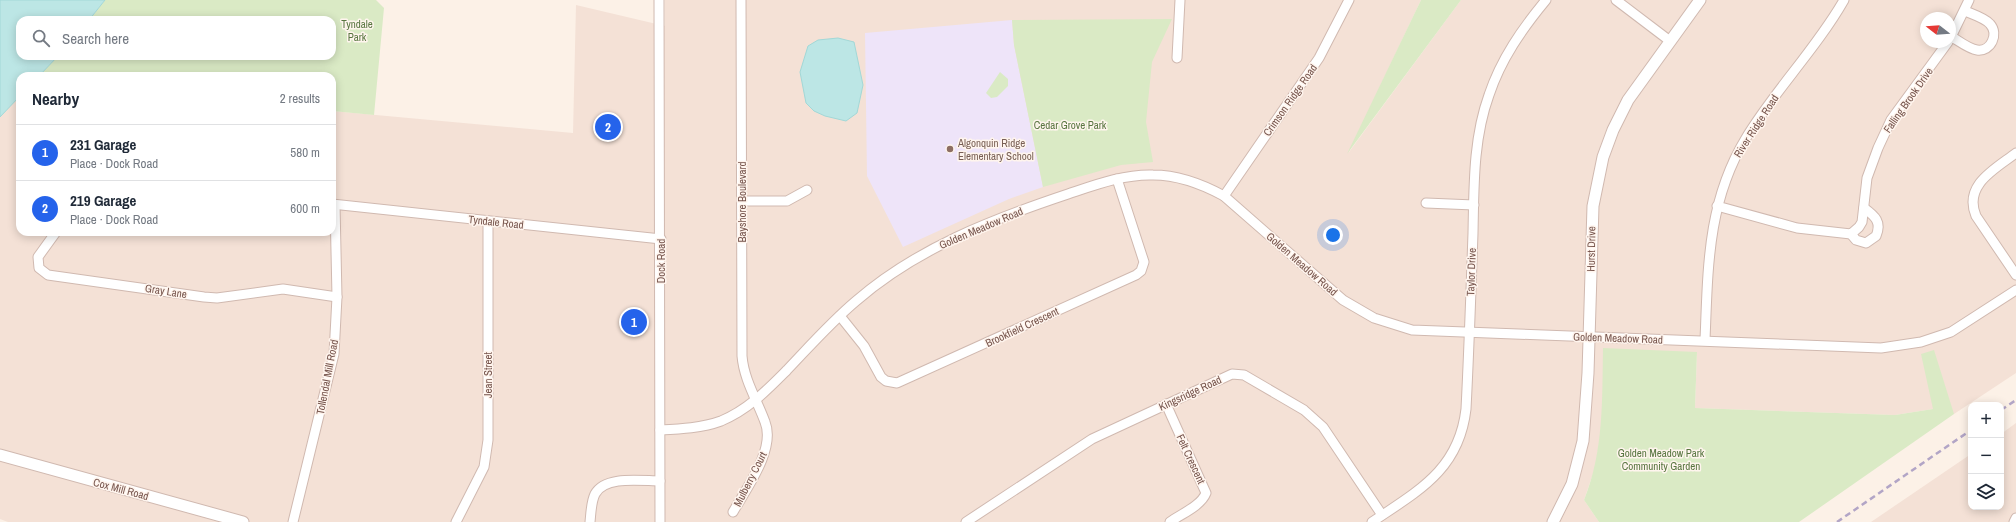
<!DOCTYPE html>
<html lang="en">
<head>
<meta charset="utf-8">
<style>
  body { margin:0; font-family:"Archivo Narrow",sans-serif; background:#f6f6f7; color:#1f2937 }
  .controls { position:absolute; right:12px; bottom:12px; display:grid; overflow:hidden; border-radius:8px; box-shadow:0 2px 10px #0003 }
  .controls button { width:36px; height:36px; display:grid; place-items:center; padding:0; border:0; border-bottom:1px solid #e0e1e3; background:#fff; color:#1f2937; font:20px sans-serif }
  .compass { position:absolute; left:1920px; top:12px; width:36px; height:36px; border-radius:50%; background:#fff; box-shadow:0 2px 10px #0003; rotate:287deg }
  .you { position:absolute; left:1333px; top:235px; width:14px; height:14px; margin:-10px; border:3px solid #fff; border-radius:50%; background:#1a73e8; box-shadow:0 0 0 6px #1a73e833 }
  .badge { display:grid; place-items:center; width:26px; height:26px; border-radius:50%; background:#2563eb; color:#fff; font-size:13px; font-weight:700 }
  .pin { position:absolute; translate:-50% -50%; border:2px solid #fff; box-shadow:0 1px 4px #0006 }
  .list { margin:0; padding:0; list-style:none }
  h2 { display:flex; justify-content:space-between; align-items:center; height:52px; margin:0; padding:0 16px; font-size:17px }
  h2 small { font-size:13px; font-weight:400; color:#747a83 }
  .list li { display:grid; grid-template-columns:26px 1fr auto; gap:12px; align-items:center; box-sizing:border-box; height:56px; padding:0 16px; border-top:1px solid #e0e1e3 }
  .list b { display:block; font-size:15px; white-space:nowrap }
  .list p { margin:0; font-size:13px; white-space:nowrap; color:#747a83 }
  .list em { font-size:13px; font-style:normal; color:#747a83 }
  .icon { flex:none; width:22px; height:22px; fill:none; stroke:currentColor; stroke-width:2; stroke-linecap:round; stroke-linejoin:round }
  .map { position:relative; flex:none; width:2016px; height:522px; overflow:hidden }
  .search { position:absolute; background:#fff; box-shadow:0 2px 10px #0003; left:16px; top:16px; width:320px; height:44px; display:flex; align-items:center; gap:10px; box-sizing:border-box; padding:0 14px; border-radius:12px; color:#747a83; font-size:15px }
  .panel { position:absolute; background:#fff; box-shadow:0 2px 10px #0003; left:16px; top:72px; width:320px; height:164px; border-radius:12px }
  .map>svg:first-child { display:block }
  .residential { fill:#f4e1d6; fill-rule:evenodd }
  .education { fill:#eee4f9 }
  .green { fill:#daeac5 }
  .water { fill:#bce6e5; stroke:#a2d8d7 }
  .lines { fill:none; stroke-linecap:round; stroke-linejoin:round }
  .minor-casing { stroke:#d0b9b0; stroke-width:11 }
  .tertiary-casing { stroke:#d0b9b0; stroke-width:13 }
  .minor { stroke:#fff; stroke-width:9 }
  .tertiary { stroke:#fff; stroke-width:11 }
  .rail { stroke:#b2a5c6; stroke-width:2.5; stroke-dasharray:6 4; stroke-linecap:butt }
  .education-dot { fill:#8d6e63; stroke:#fff5ee; stroke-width:1.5 }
  .labels { text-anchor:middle; stroke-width:3; stroke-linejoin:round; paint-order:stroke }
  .park-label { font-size:11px; fill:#597641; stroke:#fff5ee }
  .street-label { font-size:11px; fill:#76544c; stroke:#fff5ee }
  .education-label { font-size:11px; fill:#785e54; stroke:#fff5ee; text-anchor:start }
</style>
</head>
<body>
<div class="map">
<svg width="2016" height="522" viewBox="0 0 2016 522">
  <rect width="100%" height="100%" fill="#fcf1e7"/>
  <g class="residential">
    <path d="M665 0H1421L1349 152 1461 0H2016V373L1954 414 1933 409 1895 415 1695 408 1697 352 1601 432 1595 468 1584 500 1599 522H8L0 519V117L20 96V232H332V111L573 133 576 5 665 26ZM1926 18H1950V42H1926Z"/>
    <path d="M2016 423V522H1871L1971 454V507H2001V434Z"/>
  </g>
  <path class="education" d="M1012 20 1014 45 1043 187 1009 199 903 247 867 176 865 33Z"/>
  <g class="green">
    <path d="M105 0H376L384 8 374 115 332 111V76H39L58 56H332V20H89Z"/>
    <path d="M1421 0H1461L1347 154Z"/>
    <path d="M1172 19 1152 62 1146 122 1153 162 1121 165 1043 187 1014 45 1012 20Z"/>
    <path d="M1000 72 1008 79V86L997 97 991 98 986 93Z"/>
    <path d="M1603 348 1697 352 1695 408 1895 415 1933 409 1921 354 1934 350 1954 414 1799 522H1599L1584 500C1604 451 1602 400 1603 348Z"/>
  </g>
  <g class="water">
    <path d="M0 0H105L89 20H20V56H58L39 76H20V96L0 117Z"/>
    <path d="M838 38 854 42 863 85 857 113 846 121 825 116 814 111 806 103 800 72 808 46 818 40Z"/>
  </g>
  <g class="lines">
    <g class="minor-casing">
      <g id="minor">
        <path d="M659 0 660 522"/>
        <path d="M1616 0 1670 41"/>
        <path d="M1952 37C1959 41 1969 49 1977 50 1991 52 1999 34 1990 24 1985 18 1972 14 1965 11"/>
        <path d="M1950 39 1969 0"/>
        <path d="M1177 58 1180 0"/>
        <path d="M2016 153C1995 169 1963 185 1976 216L2016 275"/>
        <path d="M1224 196 1319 58 1349 0"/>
        <path d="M742 201H787L807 190"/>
        <path d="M1426 203 1474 205"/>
        <path d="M332 204 661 239"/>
        <path d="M1717 206 1797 228 1851 234 1859 227 1862 222 1867 178 1878 148 1891 120 1948 42"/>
        <path d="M56 232 38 257 39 268 48 275 204 297 217 298 283 289 337 297"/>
        <path d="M1851 234 1856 240 1866 243 1876 236C1882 222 1875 216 1864 208"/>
        <path d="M840 316 864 346 881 377 886 381 897 383 1136 275 1141 271 1144 262 1117 179"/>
        <path d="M1705 340C1708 269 1707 202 1746 138 1775 90 1816 49 1844 0"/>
        <path d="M1166 404 1206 493C1201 506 1181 514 1170 522"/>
        <path d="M660 430C681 429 702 428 721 421 748 410 767 390 787 370 809 347 831 322 856 301 917 248 993 219 1068 194 1095 185 1124 174 1153 175 1179 175 1202 184 1224 196L1343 300 1374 318 1412 330 1881 348 1921 342 1951 332 2016 290"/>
        <path d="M733 512C746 489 776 449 765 422 757 400 744 380 742 356L741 0"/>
        <path d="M293 522 334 354 337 297 335 205"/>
        <path d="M456 522 484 467 488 440V221"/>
        <path d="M590 522C591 513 591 502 595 494 605 475 642 481 660 481"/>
        <path d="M966 522 1092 439 1232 374 1244 375 1304 410 1323 427 1382 515"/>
        <path d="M1372 522C1418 491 1459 470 1466 409 1469 351 1471 292 1473 233 1474 187 1473 139 1489 95 1501 59 1522 29 1546 0"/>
        <path d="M2014 522 2016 518"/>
      </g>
    </g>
    <g class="tertiary-casing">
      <g id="tertiary">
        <path d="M0 455 243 522"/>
        <path d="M1553 522 1572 484 1583 441 1588 373 1593 206 1603 157 1613 130 1628 100 1700 0"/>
      </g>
    </g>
    <use href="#minor" class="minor"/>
    <use href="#tertiary" class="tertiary"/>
    <g class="rail">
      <path d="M2001 410 2016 400"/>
      <path d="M1837 522 1971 430"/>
    </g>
  </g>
  <circle class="education-dot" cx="950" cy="149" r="4"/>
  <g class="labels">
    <g class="park-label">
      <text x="357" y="28">Tyndale<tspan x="357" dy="13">Park</tspan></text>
      <text x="1070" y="129">Cedar Grove Park</text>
      <text x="1661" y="457">Golden Meadow Park<tspan x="1661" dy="13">Community Garden</tspan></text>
    </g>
    <g class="street-label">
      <text transform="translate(1290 100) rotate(-55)" y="4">Crimson Ridge Road</text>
      <text transform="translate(1908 100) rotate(-55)" y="4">Falling Brook Drive</text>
      <text transform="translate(1756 126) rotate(-57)" y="4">River Ridge Road</text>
      <text transform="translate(742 202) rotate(-90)" y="4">Bayshore Boulevard</text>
      <text transform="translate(496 222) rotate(6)" y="4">Tyndale Road</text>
      <text transform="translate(981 228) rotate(-23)" y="4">Golden Meadow Road</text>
      <text transform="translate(1591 249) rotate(-89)" y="4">Hurst Drive</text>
      <text transform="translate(661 261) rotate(-90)" y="4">Dock Road</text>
      <text transform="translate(1302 264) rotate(41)" y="4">Golden Meadow Road</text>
      <text transform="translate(1471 272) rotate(-88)" y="4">Taylor Drive</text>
      <text transform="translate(166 291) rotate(9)" y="4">Gray Lane</text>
      <text transform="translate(1022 327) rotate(-25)" y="4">Brookfield Crescent</text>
      <text transform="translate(1618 338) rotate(2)" y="4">Golden Meadow Road</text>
      <text transform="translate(488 375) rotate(-90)" y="4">Jean Street</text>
      <text transform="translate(327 377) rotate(-79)" y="4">Tollendal Mill Road</text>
      <text transform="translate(1190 393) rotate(-25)" y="4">Kingsridge Road</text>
      <text transform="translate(1191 459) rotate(65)" y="4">Felt Crescent</text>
      <text transform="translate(750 479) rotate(-63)" y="4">Mulberry Court</text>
      <text transform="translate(121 489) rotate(15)" y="4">Cox Mill Road</text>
    </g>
    <g class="education-label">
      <text x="958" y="147">Algonquin Ridge<tspan x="958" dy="13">Elementary School</tspan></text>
    </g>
  </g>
</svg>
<div class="controls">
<button>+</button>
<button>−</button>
<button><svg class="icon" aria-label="layers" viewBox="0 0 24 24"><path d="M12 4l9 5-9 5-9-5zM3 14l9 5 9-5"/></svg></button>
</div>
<svg class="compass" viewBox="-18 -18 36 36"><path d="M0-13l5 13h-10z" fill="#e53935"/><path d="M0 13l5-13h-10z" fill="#747a83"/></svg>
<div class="you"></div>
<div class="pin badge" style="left:634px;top:322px">1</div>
<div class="pin badge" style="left:608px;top:127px">2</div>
<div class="search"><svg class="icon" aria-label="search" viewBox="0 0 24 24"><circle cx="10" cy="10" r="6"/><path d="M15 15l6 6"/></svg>Search here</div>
<section class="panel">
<h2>Nearby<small>2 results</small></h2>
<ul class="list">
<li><span class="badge">1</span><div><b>231 Garage</b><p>Place · Dock Road</p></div><em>580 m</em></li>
<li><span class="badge">2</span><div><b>219 Garage</b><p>Place · Dock Road</p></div><em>600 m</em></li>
</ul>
</section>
</div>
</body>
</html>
